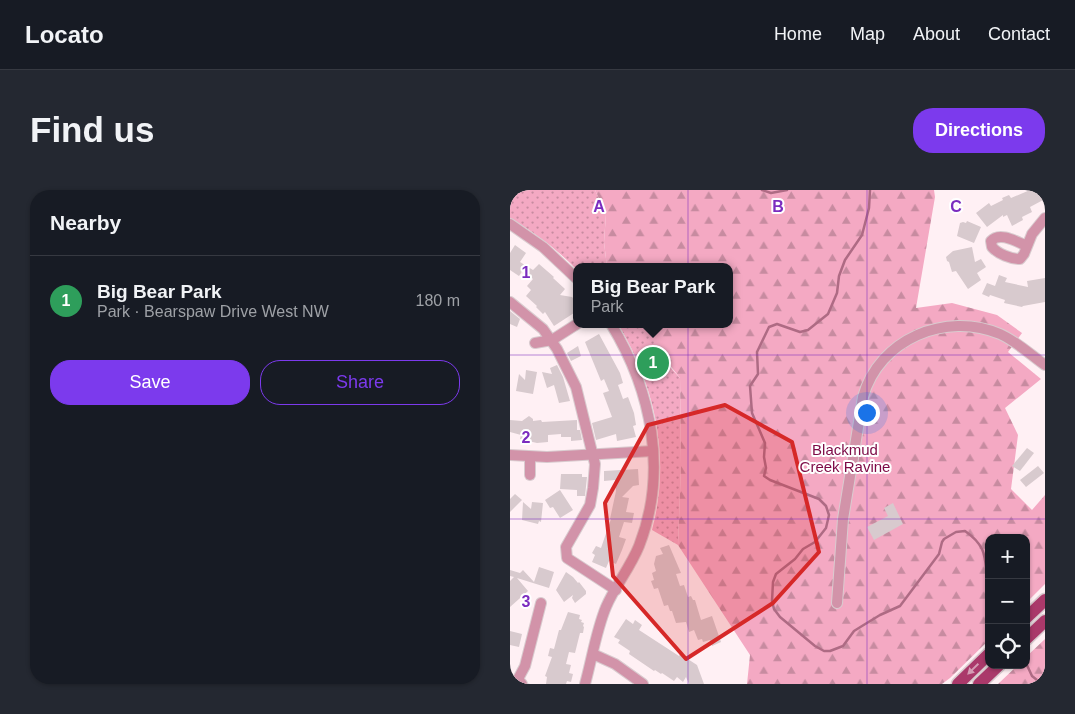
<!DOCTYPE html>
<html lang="en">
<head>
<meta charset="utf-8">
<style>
  body { margin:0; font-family:Arial,sans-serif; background:#242831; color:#f1f3f6 }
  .controls { position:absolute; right:15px; bottom:15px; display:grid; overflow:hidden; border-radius:10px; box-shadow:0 1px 4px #0004 }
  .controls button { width:45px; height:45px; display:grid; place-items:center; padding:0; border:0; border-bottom:1px solid #363941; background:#171b24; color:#f1f3f6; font:25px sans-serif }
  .you { position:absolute; left:356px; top:222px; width:18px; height:18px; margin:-12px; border:4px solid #fff; border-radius:50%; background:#1a73e8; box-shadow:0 0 0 8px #1a73e833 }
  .badge { display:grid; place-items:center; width:32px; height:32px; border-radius:50%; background:#7c3aed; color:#fff; font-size:16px; font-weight:700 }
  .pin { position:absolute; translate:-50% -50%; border:2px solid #fff; box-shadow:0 1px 5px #0006 }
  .popup { position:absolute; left:63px; top:73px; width:160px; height:65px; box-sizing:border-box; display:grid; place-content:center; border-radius:10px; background:#171b24; filter:drop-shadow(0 1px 4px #0005); font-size:16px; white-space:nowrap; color:#9ea1a6 }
  .popup b { font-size:19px; color:#f1f3f6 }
  .popup::after { content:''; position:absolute; left:50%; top:100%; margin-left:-10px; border:10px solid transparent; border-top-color:#171b24 }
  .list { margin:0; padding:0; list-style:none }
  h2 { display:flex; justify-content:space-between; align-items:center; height:65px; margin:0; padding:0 20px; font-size:21px }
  h2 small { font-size:16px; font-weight:400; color:#9ea1a6 }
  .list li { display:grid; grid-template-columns:32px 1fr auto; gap:15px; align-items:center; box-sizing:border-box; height:90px; padding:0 20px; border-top:1px solid #363941 }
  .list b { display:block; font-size:19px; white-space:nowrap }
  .list p { margin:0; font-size:16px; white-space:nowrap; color:#9ea1a6 }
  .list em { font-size:16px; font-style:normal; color:#9ea1a6 }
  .actions { display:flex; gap:10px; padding:15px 20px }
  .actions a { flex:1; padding:11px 0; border:1px solid #7c3aed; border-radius:20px; text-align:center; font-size:18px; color:#7c3aed }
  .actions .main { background:#7c3aed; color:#fff }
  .icon { flex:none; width:28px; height:28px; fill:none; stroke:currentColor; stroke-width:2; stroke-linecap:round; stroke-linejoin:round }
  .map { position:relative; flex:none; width:535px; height:494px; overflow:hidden; border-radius:20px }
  header { display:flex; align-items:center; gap:30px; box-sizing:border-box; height:70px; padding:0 25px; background:#171b24; border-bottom:1px solid #363941 }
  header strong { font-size:24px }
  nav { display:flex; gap:28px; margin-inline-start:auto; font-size:18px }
  .intro { display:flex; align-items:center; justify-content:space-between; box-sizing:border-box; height:120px; padding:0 30px }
  h1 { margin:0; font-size:35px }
  .button { padding:12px 22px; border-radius:20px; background:#7c3aed; color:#fff; font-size:18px; font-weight:700 }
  main { display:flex; gap:30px; padding:0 30px }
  aside { flex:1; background:#171b24; border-radius:20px; box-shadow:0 1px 4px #0004 }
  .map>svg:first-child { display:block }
  .grass { fill:url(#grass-dots) }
  .forest { fill:url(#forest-firs) }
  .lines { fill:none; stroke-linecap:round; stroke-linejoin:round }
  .stream { stroke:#ae6b84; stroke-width:2.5 }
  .building { fill:#d8cace }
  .minor-casing { stroke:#d9cbcf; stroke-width:12 }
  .major-casing { stroke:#d9cbcf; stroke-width:15 }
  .minor { stroke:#d293a9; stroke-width:10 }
  .major { stroke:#aa396a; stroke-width:12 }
  .oneway { fill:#d49cb4 }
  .marked { fill:#d62828; fill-opacity:0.2; stroke:#d62828; stroke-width:4; stroke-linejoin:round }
  .grid { fill:none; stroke:#7b2cbf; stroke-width:1; stroke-opacity:0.55 }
  .labels { text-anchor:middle; stroke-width:4; stroke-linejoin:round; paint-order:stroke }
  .park-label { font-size:15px; fill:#7d0a46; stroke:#fff }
  .grid-label { font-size:16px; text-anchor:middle; font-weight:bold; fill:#7b2cbf; stroke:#fff; stroke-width:4; stroke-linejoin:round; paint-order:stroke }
</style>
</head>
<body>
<header>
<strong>Locato</strong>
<nav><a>Home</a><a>Map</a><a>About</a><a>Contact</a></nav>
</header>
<div class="intro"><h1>Find us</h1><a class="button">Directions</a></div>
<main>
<aside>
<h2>Nearby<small></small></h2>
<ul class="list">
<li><span class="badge" style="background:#2e9e5b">1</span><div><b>Big Bear Park</b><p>Park · Bearspaw Drive West NW</p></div><em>180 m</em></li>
</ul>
<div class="actions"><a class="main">Save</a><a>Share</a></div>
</aside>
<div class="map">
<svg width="535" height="494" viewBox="0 0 535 494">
  <defs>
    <pattern id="grass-dots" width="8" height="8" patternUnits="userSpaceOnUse" patternTransform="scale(1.25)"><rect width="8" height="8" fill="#f4a9c3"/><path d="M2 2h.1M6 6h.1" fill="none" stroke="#c78ba0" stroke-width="1.8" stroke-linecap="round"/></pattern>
    <pattern id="forest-firs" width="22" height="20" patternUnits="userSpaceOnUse" patternTransform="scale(1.25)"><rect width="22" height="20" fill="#f4a9c3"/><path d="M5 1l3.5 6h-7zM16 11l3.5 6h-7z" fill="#c78ba0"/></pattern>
  </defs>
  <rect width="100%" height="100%" fill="#fff0f4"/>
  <g class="grass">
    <path d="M0 0H85L96 24 94 52 97 77H67V80C47 59 25 43 0 28Z"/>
    <path d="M108 134H139L161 178 170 188 171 276 168 355 142 340C161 269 146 197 108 134Z"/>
  </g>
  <g class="forest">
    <path d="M85 0H424L425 7 406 118 442 113 487 125 512 143 498 162 531 189 495 218 508 245 501 299 522 320 535 305V394L516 413V348H479V450L440 488 432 494H237L240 465 168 355 171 276 170 188 154 168 139 134H219V77H97L94 52 96 24Z"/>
    <path d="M535 449V494H488L508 475H516V467Z"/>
  </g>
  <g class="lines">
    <g class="stream">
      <path d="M252 0 261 3 277 0"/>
      <path d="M360 0 359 18 352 45 335 70 329 86 327 103 318 124 298 140 290 142 267 134 259 137 247 162 248 184 240 196 242 223 255 253 254 267 256 278 254 286 260 290 309 309 316 316 319 325 316 338 305 352 293 359 285 369 266 384 263 392 262 411 264 419 270 427 305 456 314 461H320L333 456 344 441 352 436 370 425 390 416 429 364 432 352 434 349 446 342 455 341C481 359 473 372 479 399"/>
      <path d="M516 473 522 486 532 494"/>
    </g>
  </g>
  <g class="building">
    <path d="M520 0H535V9L520 17 522 22 512 27 513 30 502 36 497 25 493 27V25L477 37 466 23 479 13 481 16 493 10 492 8 499 5 501 8Z"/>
    <path d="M457 31 471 37 464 53 447 46 450 33 453 32 456 33Z"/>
    <path d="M5 55 16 63 10 72 23 80 29 74 44 87 43 88 55 99 50 105 62 107 67 112V121L44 136 35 122 33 124 26 117 27 116 16 106 21 100 17 96 23 89 13 80 9 86 0 80V63Z"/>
    <path d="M462 57 465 72 471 69 476 77 467 83 471 90 458 99 446 81 442 82 439 72 437 71 436 67 443 61Z"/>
    <path d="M489 85 497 88 495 92 518 97 517 91 535 88V112L513 116 512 117 494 113 495 110 480 105 479 107 472 104 477 93 485 96Z"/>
    <path d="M0 121 10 129 7 137 0 134Z"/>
    <path d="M89 144 110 183 113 193 108 195 113 209 118 207 124 223 126 235 123 236 126 247 107 251 106 244 86 250 82 233 102 227 93 203 99 201 94 189 91 191 75 152Z"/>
    <path d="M68 156 71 166 61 171 57 163Z"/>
    <path d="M47 175 53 187 60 211 49 213 44 195 37 198 32 182 42 184 40 178Z"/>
    <path d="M16 180 27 182 23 204 6 201 9 184 15 190Z"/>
    <path d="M19 226 23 229V231L31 230 32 232 67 230V240H70L72 250 61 251V247H51V244L38 245V252L27 253 10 249 11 245 0 242V230L12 231Z"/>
    <path d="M517 258 524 263 510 281 502 276Z"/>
    <path d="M528 276 534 283 516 297 510 290Z"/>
    <path d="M128 279 129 295 123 296 112 307 119 308 116 322 124 323 122 333 114 332 109 347 116 349 112 360 106 374 99 371 96 378 82 372 85 365 82 363 86 356 91 358 101 329H100L106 301 105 290 94 291V281Z"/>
    <path d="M51 284H72V287H77L75 306H67V300L50 299Z"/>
    <path d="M50 300 63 320 50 328 43 317 40 318 35 310Z"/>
    <path d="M5 304 12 310 0 322V309Z"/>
    <path d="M13 312 21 319 22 312 33 313 31 332 29 331 28 334 12 330Z"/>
    <path d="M383 313 393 334 364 350 357 337 378 326 374 318Z"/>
    <path d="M159 355 171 383 166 384 170 396 174 395 178 407 181 406 183 410H185L191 430 202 426 211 452 202 456 200 450 193 452 192 449 188 450 184 440 179 442 176 432 166 433 162 421H160L158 415 154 416 148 398 144 399 141 391 144 390 142 383 146 381 144 374 146 366 153 364 150 358Z"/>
    <path d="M29 377 44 382 39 398 7 388 18 401 0 417V391L4 387 0 386V380L10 383 13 380 24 392Z"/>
    <path d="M56 382 63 387 68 393 69 392 76 401V404L65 413 62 408 63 405 54 412 46 400Z"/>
    <path d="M58 422 70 425 69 429 72 430 71 432 74 433 73 436 74 437 73 443H70L65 463 59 462 56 474 61 475 59 483 63 484 61 492 57 491 56 494H36L37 487 35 486 42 467 38 466 40 458 44 459 49 440H51Z"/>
    <path d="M116 429 123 434 125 430 132 435 129 440 169 466 170 464 187 475 194 494H179L176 487 173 492 167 487 164 491 152 483 151 484 145 480 144 481 119 464 120 461 108 453 110 450 104 447Z"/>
    <path d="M0 441 12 444 9 457 0 455Z"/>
  </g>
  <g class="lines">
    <g class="minor-casing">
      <g id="minor">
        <path d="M0 34 33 57 67 89"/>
        <path d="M517 56C507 52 490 41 481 51L482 57C488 64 501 69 510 69L514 64 522 44 535 28"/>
        <path d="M0 112 33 139 47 159 66 197 81 258 85 274 83 298 80 315 56 357 57 368 106 400"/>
        <path d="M25 153 42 150 67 134"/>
        <path d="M0 265 37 267 143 261"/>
        <path d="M20 285V267"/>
        <path d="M327 413 333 329 353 207C369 149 436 121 490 144 506 151 521 165 535 175"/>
        <path d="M83 464 105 474 133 494"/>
        <path d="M12 494 8 489 15 476 31 413"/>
        <path d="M75 494C82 469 86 441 96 417 105 396 120 378 129 356 158 282 142 201 101 134"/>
      </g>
    </g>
    <g class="major-casing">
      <g id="major">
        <path d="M516 428 535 410"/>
        <path d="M516 449 535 431"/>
        <path d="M448 494 479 464"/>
        <path d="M469 494 489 475"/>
      </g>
    </g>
    <use href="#minor" class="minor"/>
    <use href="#major" class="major"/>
  </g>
  <defs><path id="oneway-solid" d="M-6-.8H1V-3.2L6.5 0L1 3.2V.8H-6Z" transform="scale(1.25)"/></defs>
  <use class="oneway" href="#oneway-solid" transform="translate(463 479) rotate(136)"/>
  <path class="marked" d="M215 215 282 252 309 362 263 413 176 469 103 386 95 313 138 235Z"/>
  <path class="grid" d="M178 0V494M357 0V494M0 165H535M0 329H535"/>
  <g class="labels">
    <g class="park-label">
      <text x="335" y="265">Blackmud<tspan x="335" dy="17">Creek Ravine</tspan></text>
    </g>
  </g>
  <g class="grid-label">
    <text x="89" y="22">A</text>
    <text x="268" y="22">B</text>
    <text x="446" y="22">C</text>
    <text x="16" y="88">1</text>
    <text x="16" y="253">2</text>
    <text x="16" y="417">3</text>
  </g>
</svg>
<div class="controls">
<button>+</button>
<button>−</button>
<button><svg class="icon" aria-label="locate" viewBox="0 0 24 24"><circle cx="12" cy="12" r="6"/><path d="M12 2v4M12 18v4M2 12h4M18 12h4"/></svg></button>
</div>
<div class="you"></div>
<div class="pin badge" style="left:143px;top:173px;background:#2e9e5b">1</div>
<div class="popup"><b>Big Bear Park</b>Park</div>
</div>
</main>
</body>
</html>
